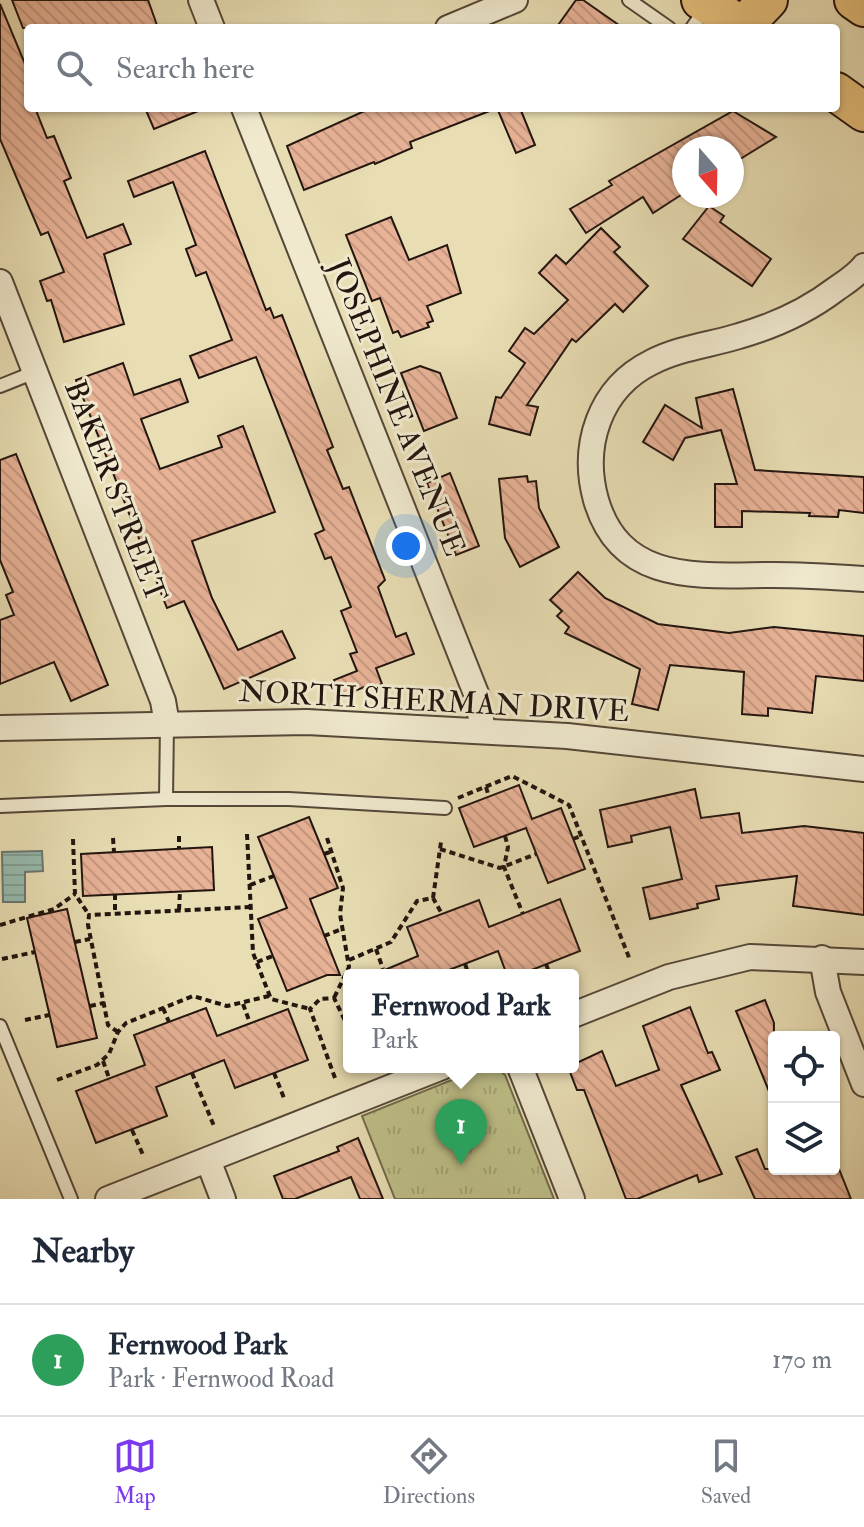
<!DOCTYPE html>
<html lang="en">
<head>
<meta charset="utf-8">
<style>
  body { margin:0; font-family:"IM FELL Double Pica",serif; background:#f2f2f3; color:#1f2937 }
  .controls { position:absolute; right:24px; bottom:24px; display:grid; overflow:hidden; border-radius:8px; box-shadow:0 2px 6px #0004 }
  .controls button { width:72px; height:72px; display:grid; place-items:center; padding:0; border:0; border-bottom:2px solid #e0e1e3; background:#fff; color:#1f2937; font:40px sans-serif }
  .compass { position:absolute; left:672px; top:136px; width:72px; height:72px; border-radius:50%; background:#fff; box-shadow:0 2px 6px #0004; rotate:160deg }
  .you { position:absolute; left:406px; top:546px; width:28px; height:28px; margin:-20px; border:6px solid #fff; border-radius:50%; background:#1a73e8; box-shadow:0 0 0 12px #1a73e833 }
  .badge { display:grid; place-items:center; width:52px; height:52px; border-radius:50%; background:#7c3aed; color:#fff; font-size:26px; font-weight:700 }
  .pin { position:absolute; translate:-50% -66px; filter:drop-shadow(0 2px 4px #0008) }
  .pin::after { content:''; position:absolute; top:42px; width:28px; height:24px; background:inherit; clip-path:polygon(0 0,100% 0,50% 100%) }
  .popup { position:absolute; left:343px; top:969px; width:236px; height:104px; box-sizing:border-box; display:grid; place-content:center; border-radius:8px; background:#fff; filter:drop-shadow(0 2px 6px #0005); font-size:26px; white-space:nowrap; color:#747a83 }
  .popup b { font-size:30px; color:#1f2937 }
  .popup::after { content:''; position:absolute; left:50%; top:100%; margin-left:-16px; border:16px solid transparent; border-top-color:#fff }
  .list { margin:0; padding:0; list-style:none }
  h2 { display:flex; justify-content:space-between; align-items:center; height:104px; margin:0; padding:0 32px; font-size:34px }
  h2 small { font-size:26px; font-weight:400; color:#747a83 }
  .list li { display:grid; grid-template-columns:52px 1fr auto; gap:24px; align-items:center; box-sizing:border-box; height:112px; padding:0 32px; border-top:2px solid #e0e1e3 }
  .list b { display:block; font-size:30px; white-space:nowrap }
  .list p { margin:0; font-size:26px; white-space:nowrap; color:#747a83 }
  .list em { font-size:26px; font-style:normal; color:#747a83 }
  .icon { flex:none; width:44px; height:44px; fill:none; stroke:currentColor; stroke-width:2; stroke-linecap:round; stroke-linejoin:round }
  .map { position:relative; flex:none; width:864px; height:1199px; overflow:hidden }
  .search { position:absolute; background:#fff; box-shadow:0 2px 6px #0004; left:24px; right:24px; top:24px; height:88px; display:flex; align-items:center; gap:20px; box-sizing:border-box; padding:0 28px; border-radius:8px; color:#747a83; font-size:30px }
  .sheet { height:216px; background:#fff }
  nav { display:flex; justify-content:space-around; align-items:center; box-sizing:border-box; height:112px; border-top:2px solid #e0e1e3; background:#fff; font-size:22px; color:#747a83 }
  nav a { display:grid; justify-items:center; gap:4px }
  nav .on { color:#7c3aed }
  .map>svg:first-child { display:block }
  .grass { fill:url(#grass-tufts); stroke:#706a4c; stroke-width:2 }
  .water { fill:url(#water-rules); stroke:#697970; stroke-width:2 }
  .building { fill:url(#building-back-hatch); stroke:#23150f; stroke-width:2 }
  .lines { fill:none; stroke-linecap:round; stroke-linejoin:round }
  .lane-casing { stroke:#544738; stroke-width:16 }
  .street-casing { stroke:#544738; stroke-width:28 }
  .primary-casing { stroke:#23150f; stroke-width:42 }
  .path { stroke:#23150f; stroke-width:4; stroke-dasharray:6 4; stroke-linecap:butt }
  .lane { stroke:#f0e9ce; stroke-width:12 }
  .street { stroke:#f0e9ce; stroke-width:24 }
  .primary { stroke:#e4be7a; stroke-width:38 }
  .labels { text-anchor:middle; stroke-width:6; stroke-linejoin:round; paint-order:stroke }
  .street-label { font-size:30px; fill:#23150f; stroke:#f0e9ce }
</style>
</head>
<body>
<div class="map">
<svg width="864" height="1199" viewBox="0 0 864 1199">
  <defs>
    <pattern id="grass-tufts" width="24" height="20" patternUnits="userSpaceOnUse" patternTransform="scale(2)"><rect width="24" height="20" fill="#bebf88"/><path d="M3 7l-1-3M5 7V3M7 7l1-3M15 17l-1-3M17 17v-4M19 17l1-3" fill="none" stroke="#a3a374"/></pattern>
    <pattern id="water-rules" width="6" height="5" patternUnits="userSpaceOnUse" patternTransform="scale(2)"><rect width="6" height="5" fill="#97bbb0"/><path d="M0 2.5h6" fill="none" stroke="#82a096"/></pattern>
    <pattern id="building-back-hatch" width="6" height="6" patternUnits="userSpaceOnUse" patternTransform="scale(2)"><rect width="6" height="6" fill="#e7b296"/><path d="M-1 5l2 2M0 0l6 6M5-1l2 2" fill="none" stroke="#c69880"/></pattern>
  </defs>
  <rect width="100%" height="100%" fill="#e8ddb3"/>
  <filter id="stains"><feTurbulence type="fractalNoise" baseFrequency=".0025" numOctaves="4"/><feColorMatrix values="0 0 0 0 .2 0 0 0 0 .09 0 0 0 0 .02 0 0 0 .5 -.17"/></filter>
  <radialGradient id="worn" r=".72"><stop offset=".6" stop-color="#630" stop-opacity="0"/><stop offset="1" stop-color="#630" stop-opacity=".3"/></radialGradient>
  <path class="grass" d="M484 1067H496L505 1075 554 1199H395L362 1116Z"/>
  <path class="water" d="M42 851 43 871 25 872V902H3L2 852Z"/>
  <g class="building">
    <path d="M12 0H148L158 28H23Z"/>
    <path d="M576 0H583L623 28H556Z"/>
    <path d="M0 4 28 71V108H35L47 138 54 136 71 178 64 181 87 238 123 224 131 244 104 254 124 324 64 342 51 300 47 301 40 281 64 272 48 232 41 235 0 139Z"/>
    <path d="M145 108H203V109L154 129Z"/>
    <path d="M371 108H492V110L410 142 412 148 375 164 374 162 304 190 287 146Z"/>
    <path d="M497 108H520L535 145 516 153Z"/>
    <path d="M733 111 776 137 732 164V148H684V193L653 213 643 197 586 233 570 209 612 185 609 181Z"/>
    <path d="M205 151 266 310 270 308 274 318 282 315 333 447 327 450 343 489 349 487 385 580 378 587 396 637 406 633 414 654 376 668 382 684 365 691 364 687 340 697 334 680 357 671 350 654 357 652 341 611 351 607 331 557 325 559 315 534 324 530 256 357 199 378 190 356 232 340 206 272 196 276 186 249 196 245 173 182 134 197 128 181Z"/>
    <path d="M709 206 724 216 720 222 771 259 752 286 683 239Z"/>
    <path d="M391 217 409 260 447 245 461 293 427 306 433 321 427 323 429 327 401 337 398 331 393 333 380 298 372 301 346 235Z"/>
    <path d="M601 228 620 247 614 252 648 286 623 312 615 304 576 342 572 339 527 405 538 407 530 435 489 424 496 397 501 398 525 363 509 351 525 328 534 334 568 300 539 273 556 255 566 264Z"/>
    <path d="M123 363 134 395 180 379 188 402 141 419 160 469 222 447 218 436 243 426 275 512 192 541 212 598 238 650 282 631 295 658 224 689 184 601 167 608 156 580 163 577 150 543 142 546 76 380Z"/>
    <path d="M420 366 440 373 457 418 424 431 401 373Z"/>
    <path d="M733 389 755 470 864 477V513L839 510 838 517 809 516 810 513 742 511V527H715V484H737L721 430 685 438 673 460 643 442 665 405 702 428 696 398Z"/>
    <path d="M16 454 108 685 71 701 54 662 0 684V620L14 615 6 595 13 592 0 560V460Z"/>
    <path d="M450 473 479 546 456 555 427 483Z"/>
    <path d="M527 476 528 482 536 481 539 508 559 547 520 567 505 538 499 479Z"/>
    <path d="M578 572 605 598 658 624 729 633 774 627 864 636V681L816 676 812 713 768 708V716L742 714 744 672 670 665 658 710 632 704 640 669 565 633 569 627 557 616 562 611 550 600Z"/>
    <path d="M519 785 532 819 561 808 585 869 548 883 526 828 474 847 459 808Z"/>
    <path d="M695 789 701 818 739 813 742 833 804 826 864 833V915L793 906 797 876 716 886 719 899 697 904 698 908 650 919 643 888 682 879 670 827 631 836 632 842 608 847 600 810Z"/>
    <path d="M309 817 338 888 310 899 340 975H327L287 991 258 919 287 908 258 837Z"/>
    <path d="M212 847 214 890 83 896 81 854Z"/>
    <path d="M560 899 580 951 519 975H507L498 951 436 975H373L418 956 407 927 479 900 489 927Z"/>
    <path d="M67 909 97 1038 57 1047 27 918Z"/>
    <path d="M765 1000 774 1023 773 1101 736 1011Z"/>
    <path d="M690 1007 708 1053 712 1052 720 1070 681 1085 722 1174 699 1182 697 1175 637 1199H626L584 1090H577L568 1067 602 1051 616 1086 659 1070 643 1026Z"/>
    <path d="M206 1008 217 1036 288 1009 308 1060 235 1088 224 1060 156 1087 167 1116 96 1143 76 1091 145 1065 134 1035Z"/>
    <path d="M358 1138 383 1199H360L351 1177 295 1199H283L274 1176 339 1151 337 1147Z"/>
    <path d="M757 1149 765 1169H839L851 1199H755L736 1157Z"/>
  </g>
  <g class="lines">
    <g class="lane-casing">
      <g id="lane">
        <path d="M629 0 669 28"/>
        <path d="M692 28 706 8"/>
        <path d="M0 386 35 372"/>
        <path d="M166 799H289L445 808"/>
        <path d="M0 806 166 799 167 724"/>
        <path d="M0 1026 71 1199"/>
      </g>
    </g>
    <g class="street-casing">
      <g id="street">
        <path d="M201 0 212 28"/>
        <path d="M448 28 515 0"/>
        <path d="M244 108 477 696 483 731"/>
        <path d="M864 266C857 275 846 282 836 289 807 311 774 326 739 336 710 345 679 348 652 362 599 388 581 446 596 500 621 586 702 575 773 575 804 575 834 577 864 579"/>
        <path d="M0 282 163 701 167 724"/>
        <path d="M0 728 307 722 567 736 864 769"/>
        <path d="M822 958 828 992 864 1084"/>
        <path d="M573 1015 669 977 750 957 864 962"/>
        <path d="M520 1067 572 1199"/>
        <path d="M208 1160 223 1199"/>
        <path d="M108 1199 442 1067"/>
      </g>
    </g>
    <g class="primary-casing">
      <g id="primary">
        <path d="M701 0 745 28"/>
        <path d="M854 0 864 7"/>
        <path d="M743 26 768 0"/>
        <path d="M836 92 864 112"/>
      </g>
    </g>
    <g class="path">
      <path d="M486 787 489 797"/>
      <path d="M458 798 512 776 569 805 630 960"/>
      <path d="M247 834 253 953 271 999 310 1009"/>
      <path d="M179 836V849"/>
      <path d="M505 836 508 847 504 867 523 914"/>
      <path d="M113 838 114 852"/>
      <path d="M327 838 343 888 340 914 349 967 334 998"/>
      <path d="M73 839 75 894 89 915"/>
      <path d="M573 839 581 836"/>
      <path d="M440 849 500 868 536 854"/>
      <path d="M324 854 333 851"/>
      <path d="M250 885 274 876"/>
      <path d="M115 894V912"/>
      <path d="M433 898 441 842"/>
      <path d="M179 910 180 891"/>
      <path d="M0 925 54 909 75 894"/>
      <path d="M324 936 342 929"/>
      <path d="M75 942 90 939"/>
      <path d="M376 949 383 969"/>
      <path d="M2 959 35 952"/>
      <path d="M349 960 391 942 417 901 433 898 442 914"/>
      <path d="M257 962 273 956"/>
      <path d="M465 964 469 975"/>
      <path d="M546 964 550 975"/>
      <path d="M243 1004 250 1023"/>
      <path d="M90 1006 104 1003"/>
      <path d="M163 1008 169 1022"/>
      <path d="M25 1020 49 1015"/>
      <path d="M118 1032 108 1025 88 925 89 915 251 907"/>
      <path d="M103 1061 109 1078"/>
      <path d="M192 1073 214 1126"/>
      <path d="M274 1073 284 1098"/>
      <path d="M335 1078 310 1009 320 999 334 998 349 1029"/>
      <path d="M57 1080 97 1065 109 1054 118 1032 126 1023 163 1008 193 996 227 1006 269 996"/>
      <path d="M132 1130 143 1155"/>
    </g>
    <use href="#lane" class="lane"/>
    <use href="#street" class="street"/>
    <use href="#primary" class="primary"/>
  </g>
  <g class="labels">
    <g class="street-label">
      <text transform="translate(397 407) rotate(68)" y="10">JOSEPHINE AVENUE</text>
      <text transform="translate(116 491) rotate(69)" y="10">BAKER STREET</text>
      <text transform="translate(434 701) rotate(3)" y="10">NORTH SHERMAN DRIVE</text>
    </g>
  </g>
  <rect width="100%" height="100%" filter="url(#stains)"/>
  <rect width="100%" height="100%" fill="url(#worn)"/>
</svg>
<div class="controls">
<button><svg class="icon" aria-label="locate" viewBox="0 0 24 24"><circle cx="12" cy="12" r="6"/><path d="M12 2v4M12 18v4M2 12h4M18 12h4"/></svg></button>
<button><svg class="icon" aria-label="layers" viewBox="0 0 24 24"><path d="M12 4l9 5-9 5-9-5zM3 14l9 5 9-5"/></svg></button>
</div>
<svg class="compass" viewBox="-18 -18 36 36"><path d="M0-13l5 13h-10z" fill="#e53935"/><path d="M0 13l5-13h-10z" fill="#747a83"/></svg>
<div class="you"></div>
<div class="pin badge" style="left:461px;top:1165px;background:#2e9e5b">1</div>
<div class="popup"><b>Fernwood Park</b>Park</div>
<div class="search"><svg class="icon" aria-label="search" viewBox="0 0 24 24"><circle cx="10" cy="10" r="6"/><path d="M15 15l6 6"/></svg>Search here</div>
</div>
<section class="sheet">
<h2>Nearby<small></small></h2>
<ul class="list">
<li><span class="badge" style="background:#2e9e5b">1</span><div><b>Fernwood Park</b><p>Park · Fernwood Road</p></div><em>170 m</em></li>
</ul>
</section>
<nav>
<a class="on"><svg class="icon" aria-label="map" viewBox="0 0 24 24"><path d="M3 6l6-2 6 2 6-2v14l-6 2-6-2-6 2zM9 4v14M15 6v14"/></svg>Map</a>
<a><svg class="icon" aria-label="directions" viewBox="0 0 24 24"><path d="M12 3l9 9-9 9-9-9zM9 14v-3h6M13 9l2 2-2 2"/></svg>Directions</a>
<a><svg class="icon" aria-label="saved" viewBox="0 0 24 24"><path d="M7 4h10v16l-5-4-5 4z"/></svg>Saved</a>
</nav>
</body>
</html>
